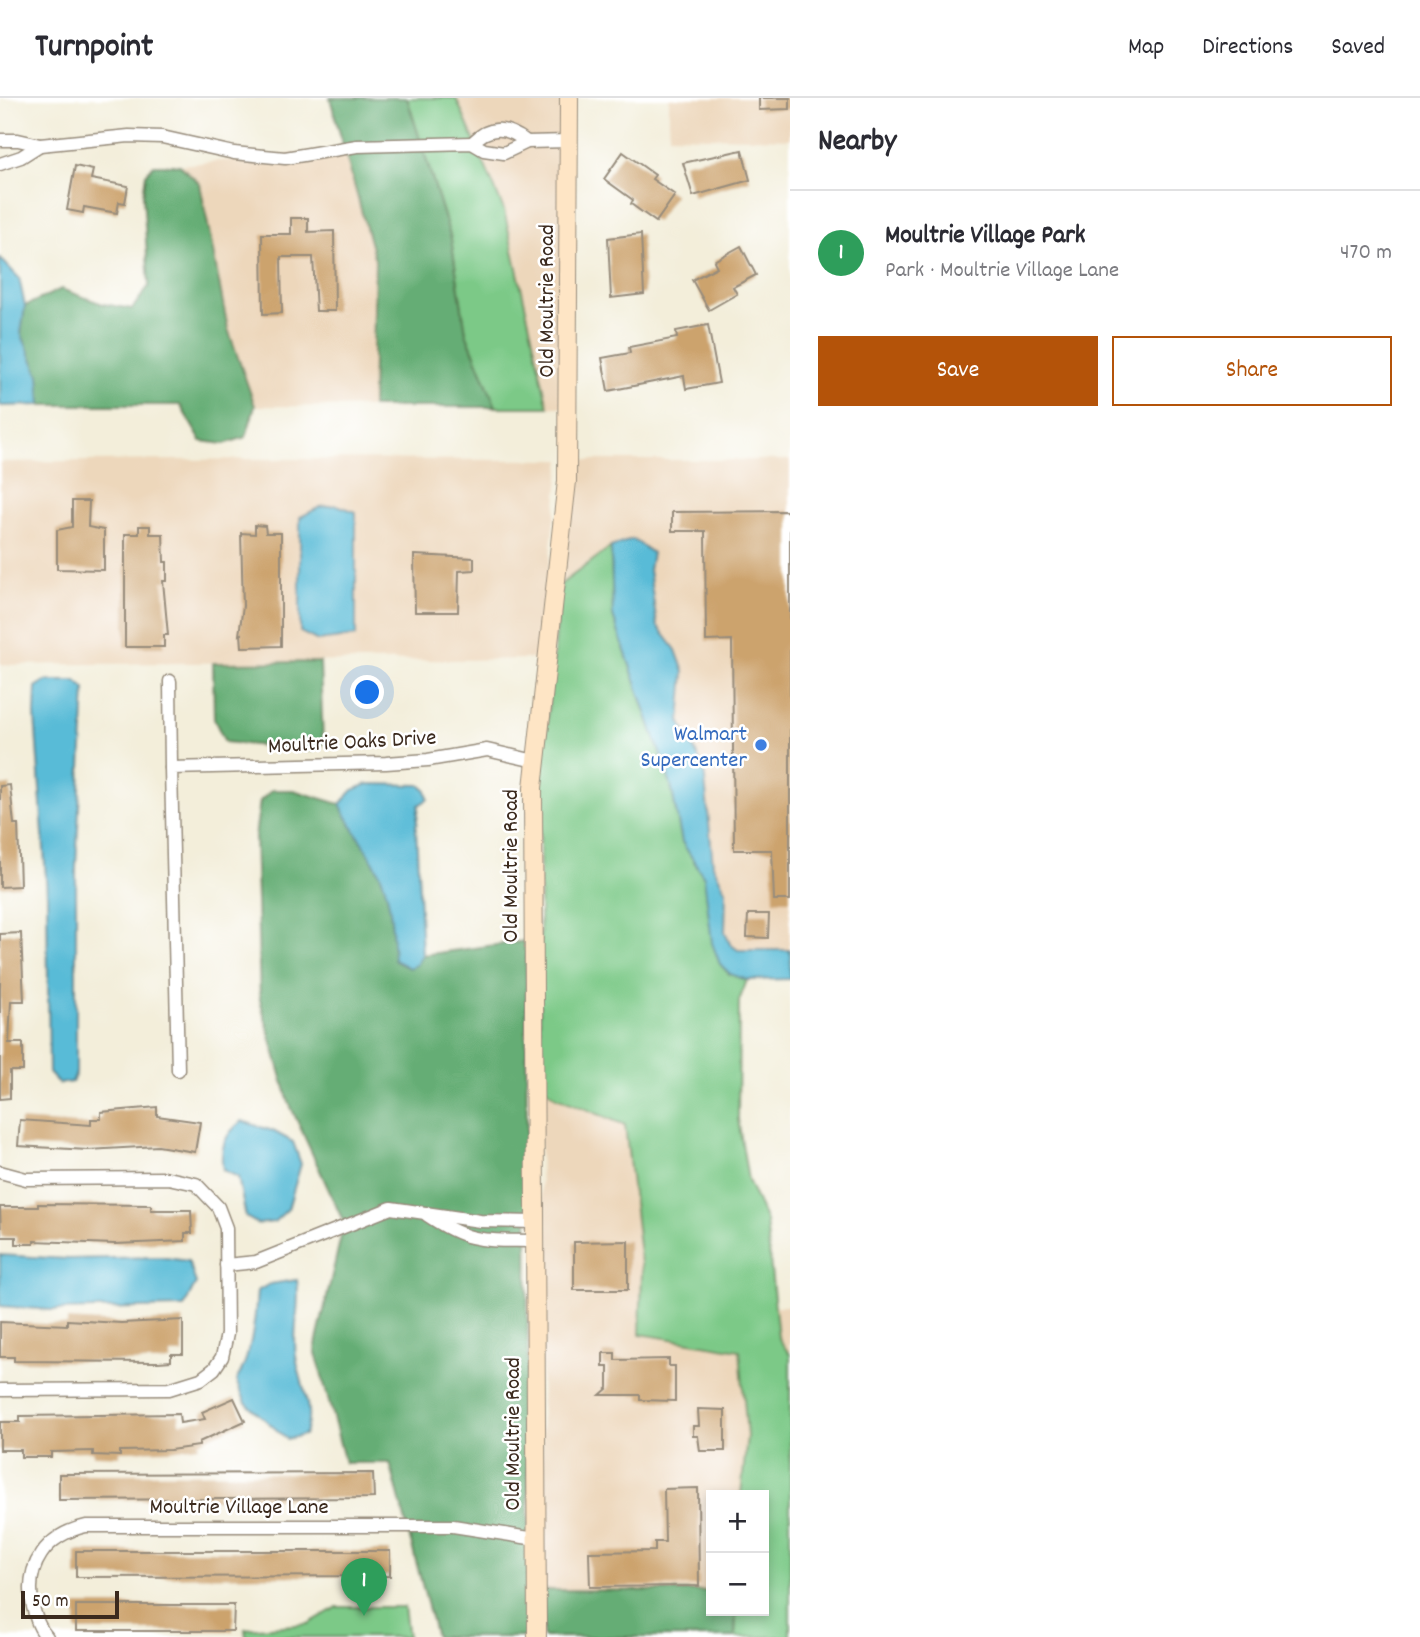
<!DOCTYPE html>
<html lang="en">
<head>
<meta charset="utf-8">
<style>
  body { margin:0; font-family:Dekko,sans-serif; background:#f2f2f3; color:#2b2b33 }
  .controls { position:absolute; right:21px; bottom:21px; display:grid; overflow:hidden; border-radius:0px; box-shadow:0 4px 10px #0003 }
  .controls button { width:63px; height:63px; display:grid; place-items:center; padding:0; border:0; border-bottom:2px solid #e1e1e2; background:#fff; color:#2b2b33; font:35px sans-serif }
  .scale { position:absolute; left:21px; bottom:18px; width:98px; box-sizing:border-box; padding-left:7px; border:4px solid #3b2a1e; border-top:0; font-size:19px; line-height:24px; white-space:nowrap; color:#3b2a1e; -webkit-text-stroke:5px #fff; paint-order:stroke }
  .you { position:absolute; left:368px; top:595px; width:24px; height:24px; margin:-18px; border:5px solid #fff; border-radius:50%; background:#1a73e8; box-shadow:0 0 0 10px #1a73e833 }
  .badge { display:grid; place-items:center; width:46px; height:46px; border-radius:50%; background:#b45309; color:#fff; font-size:23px; font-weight:700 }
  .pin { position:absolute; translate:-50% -58px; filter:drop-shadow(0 2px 4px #0008) }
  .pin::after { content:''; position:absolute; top:37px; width:24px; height:21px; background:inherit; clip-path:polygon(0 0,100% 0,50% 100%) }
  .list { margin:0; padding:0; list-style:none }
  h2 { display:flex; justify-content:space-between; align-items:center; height:91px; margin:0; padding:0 28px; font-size:30px }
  h2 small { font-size:23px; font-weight:400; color:#7c7c81 }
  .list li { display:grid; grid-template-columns:46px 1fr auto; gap:21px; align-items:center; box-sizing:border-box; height:126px; padding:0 28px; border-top:2px solid #e1e1e2 }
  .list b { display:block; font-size:26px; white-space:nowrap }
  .list p { margin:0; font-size:23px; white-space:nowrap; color:#7c7c81 }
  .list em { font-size:23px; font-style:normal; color:#7c7c81 }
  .actions { display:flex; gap:14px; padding:21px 28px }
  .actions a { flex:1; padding:16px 0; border:2px solid #b45309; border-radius:0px; text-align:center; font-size:24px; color:#b45309 }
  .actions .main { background:#b45309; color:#fff }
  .map { position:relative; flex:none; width:790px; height:1539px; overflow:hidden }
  header { display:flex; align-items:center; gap:42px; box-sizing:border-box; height:98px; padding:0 35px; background:#fff; border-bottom:2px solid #e1e1e2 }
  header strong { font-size:33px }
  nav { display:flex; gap:38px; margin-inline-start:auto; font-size:24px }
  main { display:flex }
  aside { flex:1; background:#fff }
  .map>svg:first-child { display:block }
  .built { fill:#edd7bb }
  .green { fill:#7cc987; stroke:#5c7a52; stroke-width:2 }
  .forest { fill:#65ad74; stroke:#506c49; stroke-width:2 }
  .water { fill:#59bbd7; stroke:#4a727a; stroke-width:2 }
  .building { fill:#cca36d }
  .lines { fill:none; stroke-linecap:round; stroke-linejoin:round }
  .minor-casing { stroke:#978c7c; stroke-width:15 }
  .secondary-casing { stroke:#978c7c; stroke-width:20 }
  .minor { stroke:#fff; stroke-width:12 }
  .secondary { stroke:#fee5c5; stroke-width:18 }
  .shop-dot { fill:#3f7fe0; stroke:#fff; stroke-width:2.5 }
  .labels { text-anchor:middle; stroke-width:5; stroke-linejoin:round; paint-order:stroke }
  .street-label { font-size:23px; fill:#3b2a1e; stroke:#fff }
  .shop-label { font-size:23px; fill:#366cbe; stroke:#fff; text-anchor:end }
</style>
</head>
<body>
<header>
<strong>Turnpoint</strong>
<nav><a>Map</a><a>Directions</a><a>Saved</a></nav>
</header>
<main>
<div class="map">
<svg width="790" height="1539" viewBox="0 0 790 1539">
  <rect width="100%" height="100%" fill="#fff"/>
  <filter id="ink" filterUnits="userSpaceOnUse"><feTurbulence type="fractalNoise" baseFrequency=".0143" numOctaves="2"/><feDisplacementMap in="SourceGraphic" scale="14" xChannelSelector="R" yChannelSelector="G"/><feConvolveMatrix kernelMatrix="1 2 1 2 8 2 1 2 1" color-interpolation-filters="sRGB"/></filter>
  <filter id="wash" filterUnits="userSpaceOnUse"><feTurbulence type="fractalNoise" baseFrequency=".00686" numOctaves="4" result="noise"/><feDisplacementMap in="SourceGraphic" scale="28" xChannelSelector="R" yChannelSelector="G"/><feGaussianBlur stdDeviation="1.57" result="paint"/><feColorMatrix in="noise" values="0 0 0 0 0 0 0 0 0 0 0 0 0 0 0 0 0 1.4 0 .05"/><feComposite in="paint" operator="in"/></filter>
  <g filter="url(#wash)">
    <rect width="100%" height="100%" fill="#f3eeda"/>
    <g class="built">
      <path d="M456 0H563L562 309H548L504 112Z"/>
      <path d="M669 0H790V41L669 38Z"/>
      <path d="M345 51 375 162 372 309 255 308 228 231 200 86 180 67Z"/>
      <path d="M260 361 561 362 538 561 0 567V364Z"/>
      <path d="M574 362H790V852H738L730 846 725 834 726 794 713 767 704 671 680 623 683 574 676 552 657 527 649 472 652 455 633 441 619 444 561 486Z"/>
      <path d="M540 986 556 999 625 1027 642 1174 640 1236 740 1252 747 1338 741 1397H711V1493L543 1492Z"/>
      <path d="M775 1208H790V1257L778 1239Z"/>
    </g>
    <g class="green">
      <path d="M407 0H456L504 112 548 309H496L466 235 451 141Z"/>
      <path d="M611 449 613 518 671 687 682 744 704 779 720 866 729 876 747 882 739 903 738 1021 748 1082 766 1123 778 1239 790 1257V1539H735L736 1513H764V1397H741L747 1338 740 1252 640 1236 642 1174 625 1027 556 999 540 986V691L561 486Z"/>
      <path d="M337 1509H404L408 1539H246L245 1531 308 1526Z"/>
    </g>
    <g class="forest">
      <path d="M330 0H407L451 141 466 235 496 309H372L375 162Z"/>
      <path d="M154 67H180L200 86 228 231 255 308 246 339 224 346 201 343 180 307H41L39 277 21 235 25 208 61 191 103 206 132 211 149 188 143 97 146 76Z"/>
      <path d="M320 564 323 646 312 653 225 644 214 621 213 565Z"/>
      <path d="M272 692H293L340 706C351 729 366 749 378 772 392 798 392 834 395 863L409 870 416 867 422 857 526 843 529 1539H436L390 1365H345L315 1251 344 1125 289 1005 260 902 255 738 260 703Z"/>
      <path d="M543 1492 711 1493V1513H736L735 1539H543Z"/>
    </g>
    <g class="water">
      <path d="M0 160 19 180 25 208 21 235 39 277 41 307 0 308Z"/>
      <path d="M337 407 356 414V538L318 543 300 534V419L320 409Z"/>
      <path d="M633 441 652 455 649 472 657 527 676 552 684 574 680 623 704 671 713 767 726 794 725 834 730 846 738 852H790V881L747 882 730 876 720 866 712 845 704 779 682 744 671 687 613 518 611 449Z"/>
      <path d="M45 583H76L85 591 76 769V975L72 984 59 986 49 975 47 796 35 617 36 589Z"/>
      <path d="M368 686 420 687 426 692 428 701 419 707 416 729 422 857 416 867 409 870 394 862C392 834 392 798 378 772 366 749 351 729 340 706L353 692Z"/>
      <path d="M242 1023 273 1033 293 1044 301 1066 288 1111 274 1124 258 1126 246 1119 238 1079 223 1072C219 1050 225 1036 242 1023Z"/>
      <path d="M0 1157 68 1161 159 1159 188 1163 196 1185 184 1209 51 1212 0 1208Z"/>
      <path d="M297 1182C301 1208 292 1234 296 1258 299 1282 316 1314 304 1337L287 1341 246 1305 236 1283C252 1256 255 1223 257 1193L270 1186Z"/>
    </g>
    <g id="blocks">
      <g class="building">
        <path d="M759 0H790V11L759 12Z"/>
        <path d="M742 52 750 82 693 98 683 65Z"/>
        <path d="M623 54 655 77 652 81 675 97 656 124 631 106 633 102 604 81Z"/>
        <path d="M75 68 93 72 91 81 128 88 125 105 119 104 117 115 84 109 83 115 67 112Z"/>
        <path d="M291 120H308V134L334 133 335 213H316L313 159H281L282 215 263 216 262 136H291Z"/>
        <path d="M641 136 644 196 611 200 608 140Z"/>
        <path d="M741 148 756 177 733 189 737 196 709 212 692 182 717 169 714 163Z"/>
        <path d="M708 227 719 285 686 291 684 278 608 293 602 260 630 255 629 249 677 240 676 233Z"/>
        <path d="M72 403H89L88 429 104 432V472L57 471V432L72 429Z"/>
        <path d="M790 413V802H774L772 752H734L732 542 706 543 705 433H672V414Z"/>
        <path d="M255 427 265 428 266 435H281V548L242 549 241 536 239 537 243 508 241 435 255 436Z"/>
        <path d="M139 428H150V436H163L164 464H167V483H163L168 537H164V549H125V436H139Z"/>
        <path d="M414 457 474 460V472L459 473 458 514H415Z"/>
        <path d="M10 687 14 726H18L20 788 0 789V688Z"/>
        <path d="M748 816H769L768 840 747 839Z"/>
        <path d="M21 835 24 903H11L9 945H23V973H10V1000L0 1001V836Z"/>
        <path d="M157 1009V1018L200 1024 195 1054 158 1048 88 1052 18 1048 20 1022 91 1027V1021H101V1014Z"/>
        <path d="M38 1106 151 1107V1112H191L192 1135H185V1143L115 1146 34 1143V1146H16V1139H1L0 1109H38Z"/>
        <path d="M628 1143V1192H574V1144Z"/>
        <path d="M67 1222 121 1225 183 1222V1256H171V1263L158 1264 14 1263V1259H0V1224L67 1227Z"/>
        <path d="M603 1255H615V1262L669 1261V1268H675V1303L640 1302V1297H600L608 1290V1268H603Z"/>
        <path d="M234 1300 245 1323 199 1344V1348L170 1352 120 1353V1358L93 1357V1353L51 1354V1359H21V1352H0V1324H20V1318L179 1316 180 1325 205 1321 202 1314Z"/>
        <path d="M698 1311 725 1312V1353H700L698 1338H693V1328H699Z"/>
        <path d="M373 1375 374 1400 59 1402V1376Z"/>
        <path d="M698 1390 699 1488 590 1489 589 1454 655 1453V1444H665L664 1391Z"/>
        <path d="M76 1453H390V1478L76 1479Z"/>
        <path d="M76 1507H234L233 1533H76Z"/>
      </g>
    </g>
  </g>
  <g filter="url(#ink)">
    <use href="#blocks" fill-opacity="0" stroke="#978c7c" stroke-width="2"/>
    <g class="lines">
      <g class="minor-casing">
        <g id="minor">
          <path d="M0 42H18L40 47 129 38 162 39 234 55 285 60 357 48 472 45 484 52 504 55 527 44 569 43"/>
          <path d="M472 45C491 26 507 29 527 44"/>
          <path d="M0 66 21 59 40 47"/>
          <path d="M170 583 171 670"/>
          <path d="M178 972 171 670 386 665 428 662 487 652 535 663"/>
          <path d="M0 1074 26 1081 168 1080 196 1086 218 1109 226 1130 227 1236 222 1259 214 1271 201 1281 169 1291 0 1292"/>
          <path d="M427 1117C470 1146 484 1142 534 1143"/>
          <path d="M226 1167 256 1164 391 1110 480 1123 534 1124"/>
          <path d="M47 1539C39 1531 36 1520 33 1509 24 1467 46 1437 86 1428H453L536 1441"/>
        </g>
      </g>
      <g class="secondary-casing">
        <path id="secondary" d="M537 1539 533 690 567 383 569 0"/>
      </g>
      <use href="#minor" class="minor"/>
      <use href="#secondary" class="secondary"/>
    </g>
  </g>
  <circle class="shop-dot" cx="761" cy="647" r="7"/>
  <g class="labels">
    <g class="street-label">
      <text transform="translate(545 203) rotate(-90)" y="8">Old Moultrie Road</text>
      <text transform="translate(352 642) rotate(-3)" y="8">Moultrie Oaks Drive</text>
      <text transform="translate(509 768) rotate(-90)" y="8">Old Moultrie Road</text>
      <text transform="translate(511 1336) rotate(-90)" y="8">Old Moultrie Road</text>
      <text x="239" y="1415">Moultrie Village Lane</text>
    </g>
    <g class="shop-label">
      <text x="747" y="642">Walmart<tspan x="747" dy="26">Supercenter</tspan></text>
    </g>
  </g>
</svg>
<div class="controls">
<button>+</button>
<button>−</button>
</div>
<div class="scale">50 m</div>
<div class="you"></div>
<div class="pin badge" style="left:364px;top:1518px;background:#2e9e5b">1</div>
</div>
<aside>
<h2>Nearby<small></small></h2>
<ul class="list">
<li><span class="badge" style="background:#2e9e5b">1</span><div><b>Moultrie Village Park</b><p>Park · Moultrie Village Lane</p></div><em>470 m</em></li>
</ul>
<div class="actions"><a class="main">Save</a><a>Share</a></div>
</aside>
</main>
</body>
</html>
